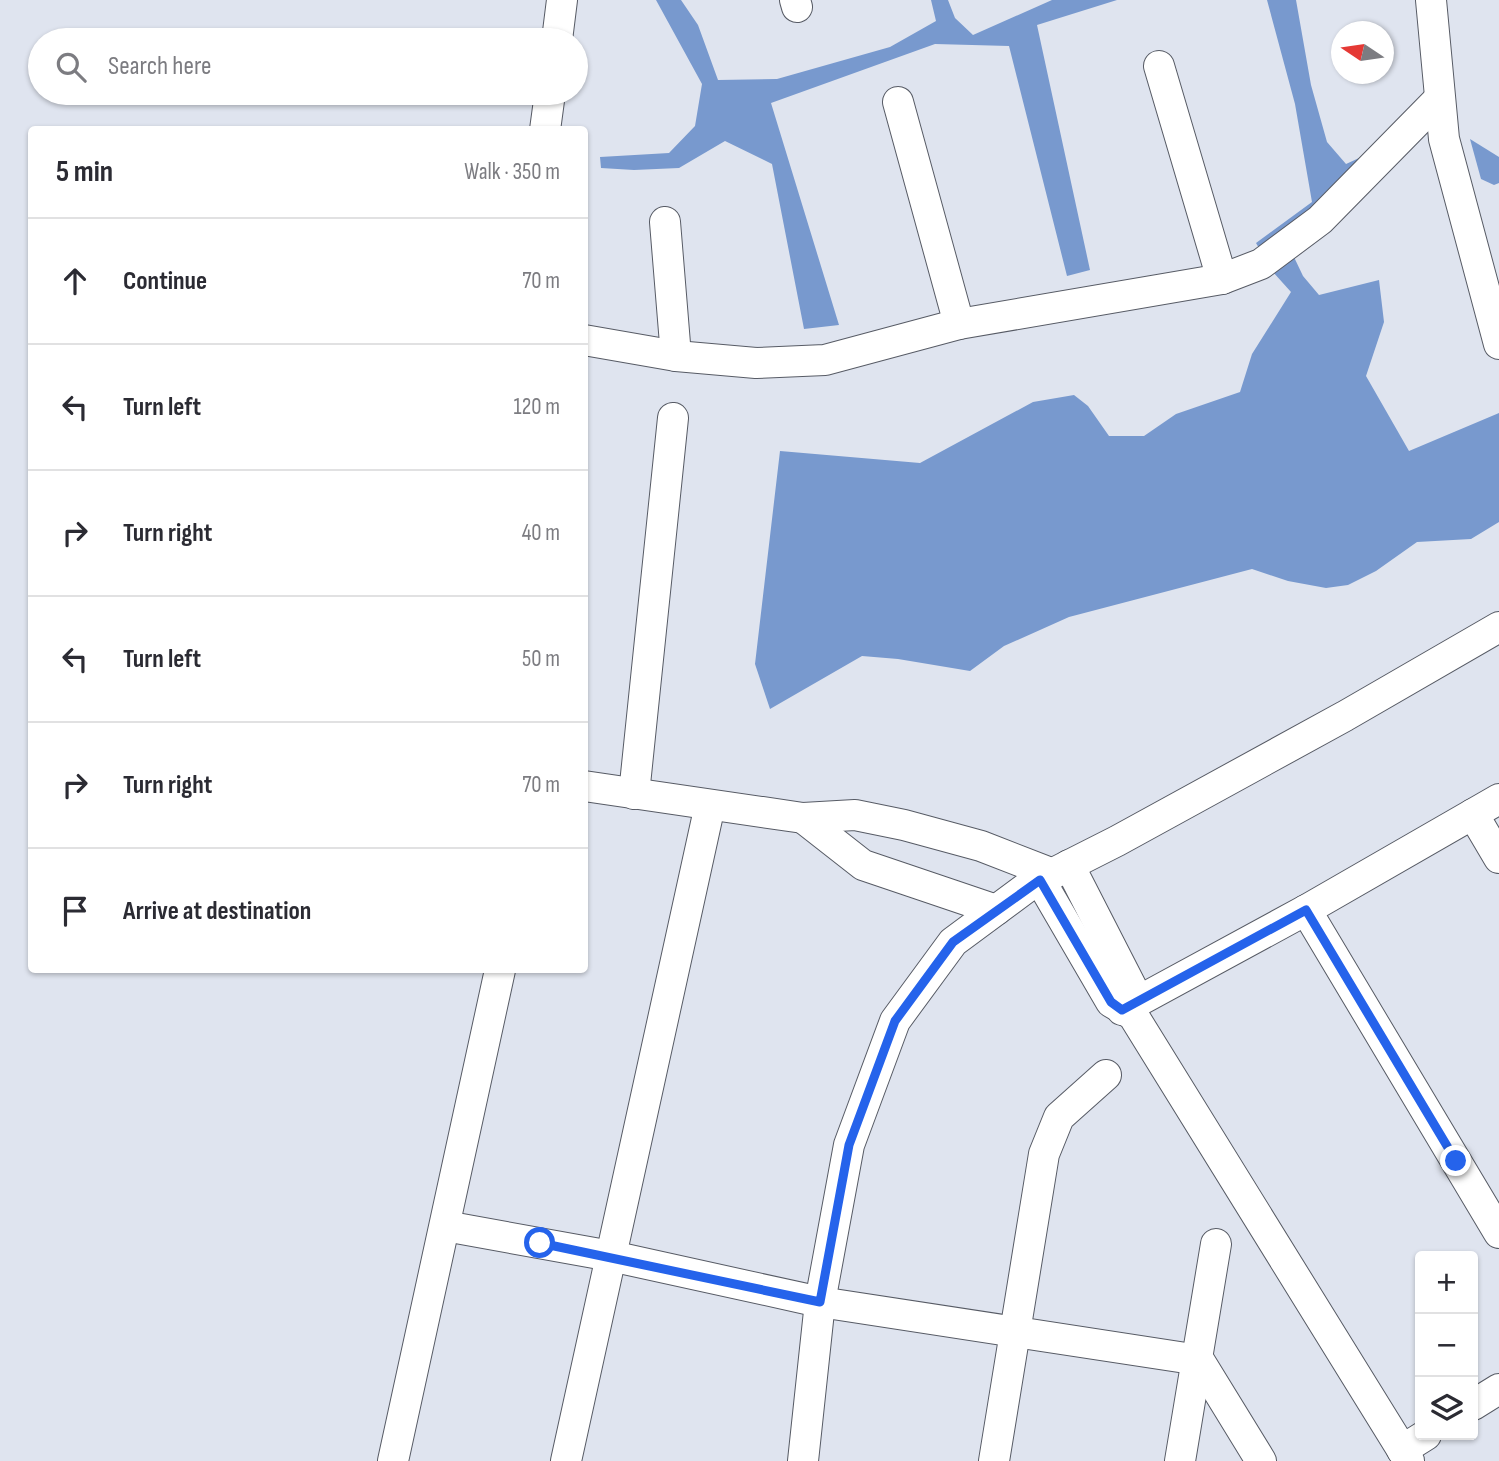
<!DOCTYPE html>
<html lang="en">
<head>
<meta charset="utf-8">
<style>
  body { margin:0; font-family:"Sofia Sans Condensed",sans-serif; background:#f2f2f3; color:#2b2b33 }
  .controls { position:absolute; right:21px; bottom:21px; display:grid; overflow:hidden; border-radius:7px; box-shadow:0 2px 5px #0004 }
  .controls button { width:63px; height:63px; display:grid; place-items:center; padding:0; border:0; border-bottom:2px solid #e1e1e2; background:#fff; color:#2b2b33; font:35px sans-serif }
  .compass { position:absolute; left:1331px; top:21px; width:63px; height:63px; border-radius:50%; background:#fff; box-shadow:0 2px 5px #0004; rotate:283deg }
  .stop { position:absolute; width:21px; height:21px; margin:-16px; border:5px solid #2563eb; border-radius:50%; background:#fff }
  .stop.end { background:#2563eb; border-color:#fff; box-shadow:0 2px 7px #0008 }
  .list { margin:0; padding:0; list-style:none }
  h2 { display:flex; justify-content:space-between; align-items:center; height:91px; margin:0; padding:0 28px; font-size:30px }
  h2 small { font-size:23px; font-weight:400; color:#7c7c81 }
  .list li { display:grid; grid-template-columns:46px 1fr auto; gap:21px; align-items:center; box-sizing:border-box; height:126px; padding:0 28px; border-top:2px solid #e1e1e2 }
  .list b { display:block; font-size:26px; white-space:nowrap }
  .list em { font-size:23px; font-style:normal; color:#7c7c81 }
  .icon { flex:none; width:38px; height:38px; fill:none; stroke:currentColor; stroke-width:2; stroke-linecap:round; stroke-linejoin:round }
  .map { position:relative; flex:none; width:1499px; height:1461px; overflow:hidden }
  .search { position:absolute; background:#fff; box-shadow:0 2px 5px #0004; left:28px; top:28px; width:560px; height:77px; display:flex; align-items:center; gap:18px; box-sizing:border-box; padding:0 24px; border-radius:38px; color:#7c7c81; font-size:26px }
  .panel { position:absolute; background:#fff; box-shadow:0 2px 5px #0004; left:28px; top:126px; width:560px; height:847px; border-radius:7px }
  .map>svg:first-child { display:block }
  .water { fill:#7899ce }
  .lines { fill:none; stroke-linecap:round; stroke-linejoin:round }
  .street-casing { stroke:#575b65; stroke-width:32 }
  .street { stroke:#fff; stroke-width:30 }
  .route { stroke:#2563eb; stroke-width:9 }
</style>
</head>
<body>
<div class="map">
<svg width="1499" height="1461" viewBox="0 0 1499 1461">
  <rect width="100%" height="100%" fill="#dfe4ef"/>
  <g class="water">
    <path d="M656 0H681L698 25 718 80 777 79 890 47 936 21 931 0H948L955 18 973 35 1052 0H1117L1037 25 1090 270 1067 276 1009 46 935 44 771 103 839 325 804 329 772 164 725 141 679 168 634 170 601 168 600 157 669 153 695 126 702 84Z"/>
    <path d="M1267 0H1296L1311 85 1327 142 1346 164 1394 142 1293 255 1303 276 1319 295 1379 280 1384 322 1366 376 1409 451 1499 413V522L1471 539 1417 542 1376 571 1348 585 1326 588 1288 581 1252 569 1069 617 1004 646 970 671 898 659 862 656 770 709 755 664 780 451 920 463 1033 402 1074 395 1088 406 1109 436H1144L1176 414 1240 392 1252 354 1291 292 1273 272 1256 243 1312 202 1295 104Z"/>
    <path d="M1470 139 1499 157V183L1494 185 1481 179Z"/>
  </g>
  <g class="lines">
    <g class="street-casing">
      <g id="street">
        <path d="M795 0 797 7"/>
        <path d="M1431 0 1444 139 1499 344"/>
        <path d="M557 40 562 0"/>
        <path d="M1159 66 1222 279"/>
        <path d="M898 102 959 324"/>
        <path d="M545 130 550 93"/>
        <path d="M665 222 676 356"/>
        <path d="M584 340 676 356 756 363 825 360 959 324 1222 279 1261 264 1320 220 1439 99"/>
        <path d="M584 786 803 818 855 815 904 825 981 846 1053 874"/>
        <path d="M634 794 673 418"/>
        <path d="M1473 814 1499 858"/>
        <path d="M803 818 863 865 996 910"/>
        <path d="M1069 865 1133 990V1015"/>
        <path d="M1040 880 1111 1002 1133 1015 1409 1461"/>
        <path d="M1306 910 1499 1233"/>
        <path d="M1122 1010 1306 910 1499 799"/>
        <path d="M445 1226 611 1256 820 1302 1199 1360 1261 1461"/>
        <path d="M1473 1405 1499 1389"/>
        <path d="M1402 1450 1426 1435"/>
        <path d="M393 1461 500 970"/>
        <path d="M566 1461 710 805"/>
        <path d="M803 1461 820 1302 849 1145 895 1021 953 942 1030 885 1117 841 1345 716 1499 627"/>
        <path d="M994 1461 1044 1154 1059 1117 1106 1075"/>
        <path d="M1180 1461 1216 1244"/>
      </g>
    </g>
    <use href="#street" class="street"/>
  </g>
  <g class="lines">
    <path class="route" d="M540 1243 820 1302 849 1145 895 1021 953 942 1040 880 1111 1002 1122 1010 1306 910 1456 1161"/>
  </g>
</svg>
<div class="controls">
<button>+</button>
<button>−</button>
<button><svg class="icon" aria-label="layers" viewBox="0 0 24 24"><path d="M12 4l9 5-9 5-9-5zM3 14l9 5 9-5"/></svg></button>
</div>
<svg class="compass" viewBox="-18 -18 36 36"><path d="M0-13l5 13h-10z" fill="#e53935"/><path d="M0 13l5-13h-10z" fill="#7c7c81"/></svg>
<div class="stop" style="left:540px;top:1243px"></div>
<div class="stop end" style="left:1456px;top:1161px"></div>
<div class="search"><svg class="icon" aria-label="search" viewBox="0 0 24 24"><circle cx="10" cy="10" r="6"/><path d="M15 15l6 6"/></svg>Search here</div>
<section class="panel">
<h2>5 min<small>Walk · 350 m</small></h2>
<ul class="list">
<li><svg class="icon" aria-label="ahead" viewBox="0 0 24 24"><path d="M12 20V5M6 11l6-6 6 6"/></svg><div><b>Continue</b></div><em>70 m</em></li>
<li><svg class="icon" aria-label="left" viewBox="0 0 24 24"><path d="M17 20v-9H6M10 6l-5 5 5 5"/></svg><div><b>Turn left</b></div><em>120 m</em></li>
<li><svg class="icon" aria-label="right" viewBox="0 0 24 24"><path d="M7 20v-9h11M14 6l5 5-5 5"/></svg><div><b>Turn right</b></div><em>40 m</em></li>
<li><svg class="icon" aria-label="left" viewBox="0 0 24 24"><path d="M17 20v-9H6M10 6l-5 5 5 5"/></svg><div><b>Turn left</b></div><em>50 m</em></li>
<li><svg class="icon" aria-label="right" viewBox="0 0 24 24"><path d="M7 20v-9h11M14 6l5 5-5 5"/></svg><div><b>Turn right</b></div><em>70 m</em></li>
<li><svg class="icon" aria-label="arrive" viewBox="0 0 24 24"><path d="M6 21V4h12l-3 4 3 4H6"/></svg><div><b>Arrive at destination</b></div></li>
</ul>
</section>
</div>
</body>
</html>
